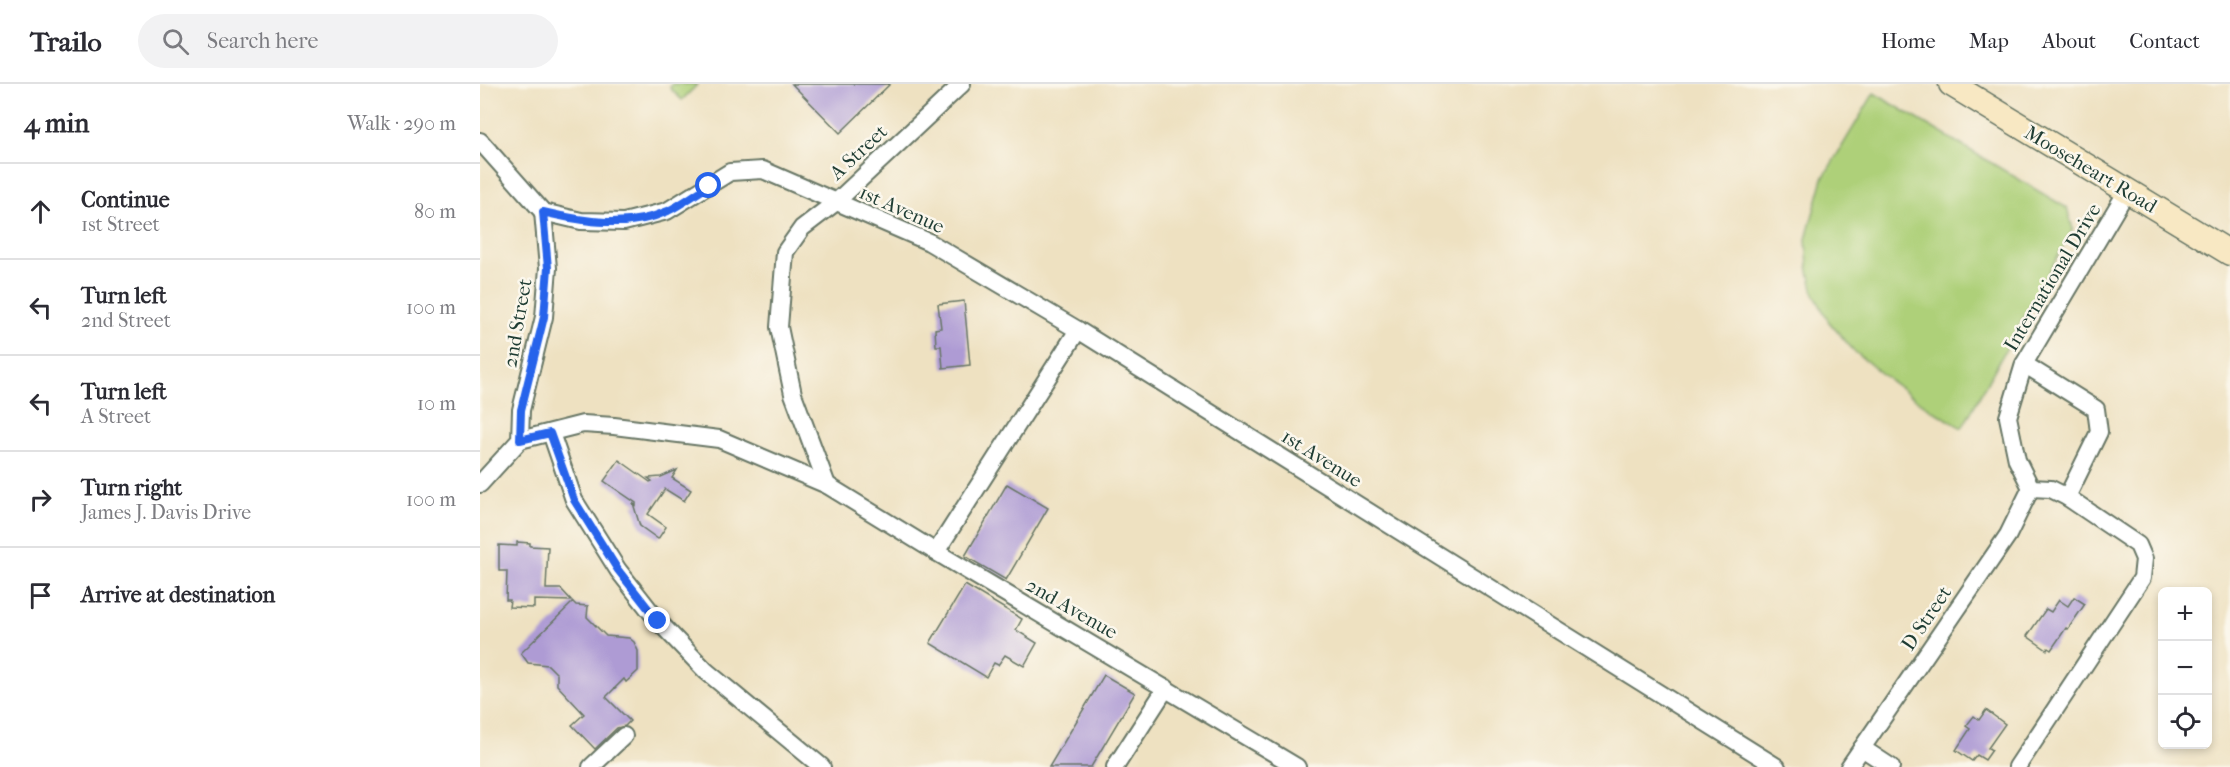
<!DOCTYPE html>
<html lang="en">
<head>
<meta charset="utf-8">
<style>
  body { margin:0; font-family:"IM FELL French Canon",serif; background:#f2f2f3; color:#2b2b33 }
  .controls { position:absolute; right:18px; bottom:18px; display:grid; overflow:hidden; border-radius:9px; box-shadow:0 3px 9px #0003 }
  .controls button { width:54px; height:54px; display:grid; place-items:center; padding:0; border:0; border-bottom:2px solid #e1e1e2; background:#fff; color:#2b2b33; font:30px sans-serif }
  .stop { position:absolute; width:18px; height:18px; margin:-14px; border:4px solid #2563eb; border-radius:50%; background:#fff }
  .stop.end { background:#2563eb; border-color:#fff; box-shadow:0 2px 6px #0008 }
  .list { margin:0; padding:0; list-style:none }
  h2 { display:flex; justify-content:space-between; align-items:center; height:78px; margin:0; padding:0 24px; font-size:26px }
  h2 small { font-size:20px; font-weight:400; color:#7c7c81 }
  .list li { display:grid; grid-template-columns:39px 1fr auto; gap:18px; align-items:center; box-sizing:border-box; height:96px; padding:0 24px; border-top:2px solid #e1e1e2 }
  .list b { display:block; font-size:22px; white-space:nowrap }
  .list p { margin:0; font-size:20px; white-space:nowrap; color:#7c7c81 }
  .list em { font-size:20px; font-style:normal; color:#7c7c81 }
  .icon { flex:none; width:33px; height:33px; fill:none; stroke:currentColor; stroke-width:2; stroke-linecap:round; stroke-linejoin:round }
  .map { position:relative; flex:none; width:1750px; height:683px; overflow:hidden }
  header { display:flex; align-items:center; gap:36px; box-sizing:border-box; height:84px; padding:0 30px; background:#fff; border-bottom:2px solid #e1e1e2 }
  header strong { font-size:28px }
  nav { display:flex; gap:33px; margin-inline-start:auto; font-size:21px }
  .search { width:420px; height:54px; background:#f2f2f3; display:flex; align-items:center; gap:15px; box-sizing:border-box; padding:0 21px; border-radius:33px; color:#7c7c81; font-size:22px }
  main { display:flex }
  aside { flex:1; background:#fff }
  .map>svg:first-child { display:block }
  .green { fill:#aed079; stroke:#668656; stroke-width:1.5 }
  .building { fill:#ae9bd4 }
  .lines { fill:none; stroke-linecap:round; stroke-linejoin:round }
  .minor-casing { stroke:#677665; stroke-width:20 }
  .secondary-casing { stroke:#677665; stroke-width:27 }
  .minor { stroke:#fff; stroke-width:16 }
  .secondary { stroke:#f8e8c3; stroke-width:24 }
  .route { stroke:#2563eb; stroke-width:8 }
  .labels { text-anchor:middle; stroke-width:5; stroke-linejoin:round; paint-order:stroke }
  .street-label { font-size:20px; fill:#1f3d34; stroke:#fbf7ec }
</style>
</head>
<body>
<header>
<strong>Trailo</strong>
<div class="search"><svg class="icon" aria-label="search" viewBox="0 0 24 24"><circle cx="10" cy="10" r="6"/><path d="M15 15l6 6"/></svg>Search here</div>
<nav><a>Home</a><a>Map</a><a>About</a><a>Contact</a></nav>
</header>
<main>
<aside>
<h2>4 min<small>Walk · 290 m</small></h2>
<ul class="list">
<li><svg class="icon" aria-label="ahead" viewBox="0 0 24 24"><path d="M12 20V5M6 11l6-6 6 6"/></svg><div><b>Continue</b><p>1st Street</p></div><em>80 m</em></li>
<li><svg class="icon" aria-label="left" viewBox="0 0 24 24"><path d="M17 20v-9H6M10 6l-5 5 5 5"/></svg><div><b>Turn left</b><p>2nd Street</p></div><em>100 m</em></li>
<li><svg class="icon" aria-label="left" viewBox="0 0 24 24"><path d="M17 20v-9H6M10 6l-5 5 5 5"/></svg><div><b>Turn left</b><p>A Street</p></div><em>10 m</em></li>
<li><svg class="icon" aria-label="right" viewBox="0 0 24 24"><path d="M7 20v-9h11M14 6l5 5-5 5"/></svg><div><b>Turn right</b><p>James J. Davis Drive</p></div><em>100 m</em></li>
<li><svg class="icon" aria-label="arrive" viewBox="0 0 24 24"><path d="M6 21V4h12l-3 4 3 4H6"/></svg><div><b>Arrive at destination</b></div></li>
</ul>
</aside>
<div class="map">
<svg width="1750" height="683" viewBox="0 0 1750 683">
  <rect width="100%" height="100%" fill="#fbf7ec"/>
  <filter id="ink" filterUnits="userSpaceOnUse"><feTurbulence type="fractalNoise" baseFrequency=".0167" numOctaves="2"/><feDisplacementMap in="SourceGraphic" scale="12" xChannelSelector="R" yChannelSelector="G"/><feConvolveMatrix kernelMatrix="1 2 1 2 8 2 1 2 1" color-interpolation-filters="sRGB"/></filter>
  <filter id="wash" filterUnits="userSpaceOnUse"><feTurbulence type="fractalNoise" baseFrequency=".008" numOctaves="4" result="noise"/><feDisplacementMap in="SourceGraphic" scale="24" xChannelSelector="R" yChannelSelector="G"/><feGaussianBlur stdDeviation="1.35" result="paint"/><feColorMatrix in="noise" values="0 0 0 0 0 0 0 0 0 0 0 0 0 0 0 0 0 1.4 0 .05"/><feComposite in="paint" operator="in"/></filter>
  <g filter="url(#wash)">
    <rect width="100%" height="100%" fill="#eee1c1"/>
    <g class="green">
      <path d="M192 0H218L202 16 190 4Z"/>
      <path d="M1394 9 1587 124 1593 145 1482 344 1450 325 1412 298 1374 267 1349 238 1334 210 1328 182 1326 155 1343 94Z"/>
    </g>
    <g id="blocks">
      <g class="building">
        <path d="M312 0H410L360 49Z"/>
        <path d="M484 217 490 281 463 284 461 262H456L455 245 461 244 458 220Z"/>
        <path d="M139 376 170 398 172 397 168 394 181 393 197 386 192 394 211 406 204 417 185 405 168 430 186 443 178 455 160 442 153 419 156 422V419L124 397Z"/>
        <path d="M527 400 568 424 526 496 485 472Z"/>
        <path d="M37 458 50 459V462L68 463 66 505H81L92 517 54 516V524L29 523 30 516H26L27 487H19V461L37 462Z"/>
        <path d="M485 501 542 535 536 546 557 559 544 582 525 571 518 581 514 579 506 593 450 559Z"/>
        <path d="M1594 513 1605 520 1588 545 1586 544 1571 566 1568 564 1567 566 1547 552 1566 525 1571 528 1579 516 1588 522Z"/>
        <path d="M93 518 96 521 108 522 107 533 126 552 149 554 154 558 158 567V587L146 598 144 595 126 613 150 637 145 642 137 644 115 665 92 641 104 630 77 601V590L68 581 48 579 41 569Z"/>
        <path d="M624 591 655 609 611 683H569Z"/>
        <path d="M1506 626 1525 640 1508 664 1512 666 1505 676 1497 671 1492 677 1476 666 1490 645 1486 642 1494 632 1499 636Z"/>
      </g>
    </g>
  </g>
  <g filter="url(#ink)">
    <use href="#blocks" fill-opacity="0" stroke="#677665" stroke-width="1.5"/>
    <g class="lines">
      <g class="minor-casing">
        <g id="minor">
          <path d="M0 57 63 128"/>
          <path d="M63 128 101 137 144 138 187 127 250 88 283 86 449 158 598 246 1297 683"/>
          <path d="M1544 280 1616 325 1619 348 1587 413"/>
          <path d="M71 349 94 416 138 486 178 537 226 587 342 683"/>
          <path d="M40 356 103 340 134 342 239 355 347 401 456 468 817 683"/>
          <path d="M40 356 41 326 64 233 68 184 63 128"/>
          <path d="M0 400 40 356"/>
          <path d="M347 401 313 310 299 243 305 168 322 144 356 118 482 0"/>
          <path d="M1551 404 1537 376 1528 333 1544 280 1647 107"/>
          <path d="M456 468 598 246"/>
          <path d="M1382 664 1411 683"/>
          <path d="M111 683 144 652"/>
          <path d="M635 683 686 604"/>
          <path d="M1369 683 1528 451 1551 404"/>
          <path d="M1537 683 1662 494 1664 475 1658 461 1587 413 1571 405 1551 404"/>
        </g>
      </g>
      <g class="secondary-casing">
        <path id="secondary" d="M1471 0 1750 169"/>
      </g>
      <use href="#minor" class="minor"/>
      <use href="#secondary" class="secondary"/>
    </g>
  </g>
  <g class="lines" filter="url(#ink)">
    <path class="route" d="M178 537 138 486 94 416 70 349 40 356 41 326 64 233 68 184 63 128C104 138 148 145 188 127 202 120 215 110 229 102"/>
  </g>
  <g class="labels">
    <g class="street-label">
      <text transform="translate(378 68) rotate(-43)" y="7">A Street</text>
      <text transform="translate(1611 85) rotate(31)" y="7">Mooseheart Road</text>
      <text transform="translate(422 125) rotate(24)" y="7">1st Avenue</text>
      <text transform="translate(1572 193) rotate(-59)" y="7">International Drive</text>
      <text transform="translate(37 239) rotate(-80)" y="7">2nd Street</text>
      <text transform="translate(842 374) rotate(32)" y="7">1st Avenue</text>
      <text transform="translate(592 524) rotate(30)" y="7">2nd Avenue</text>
      <text transform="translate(1446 534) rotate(-56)" y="7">D Street</text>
    </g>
  </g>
</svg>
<div class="controls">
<button>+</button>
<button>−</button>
<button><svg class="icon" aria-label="locate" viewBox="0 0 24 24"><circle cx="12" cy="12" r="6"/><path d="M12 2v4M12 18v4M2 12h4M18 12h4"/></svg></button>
</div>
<div class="stop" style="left:229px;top:102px"></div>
<div class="stop end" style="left:178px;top:537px"></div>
</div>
</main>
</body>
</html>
